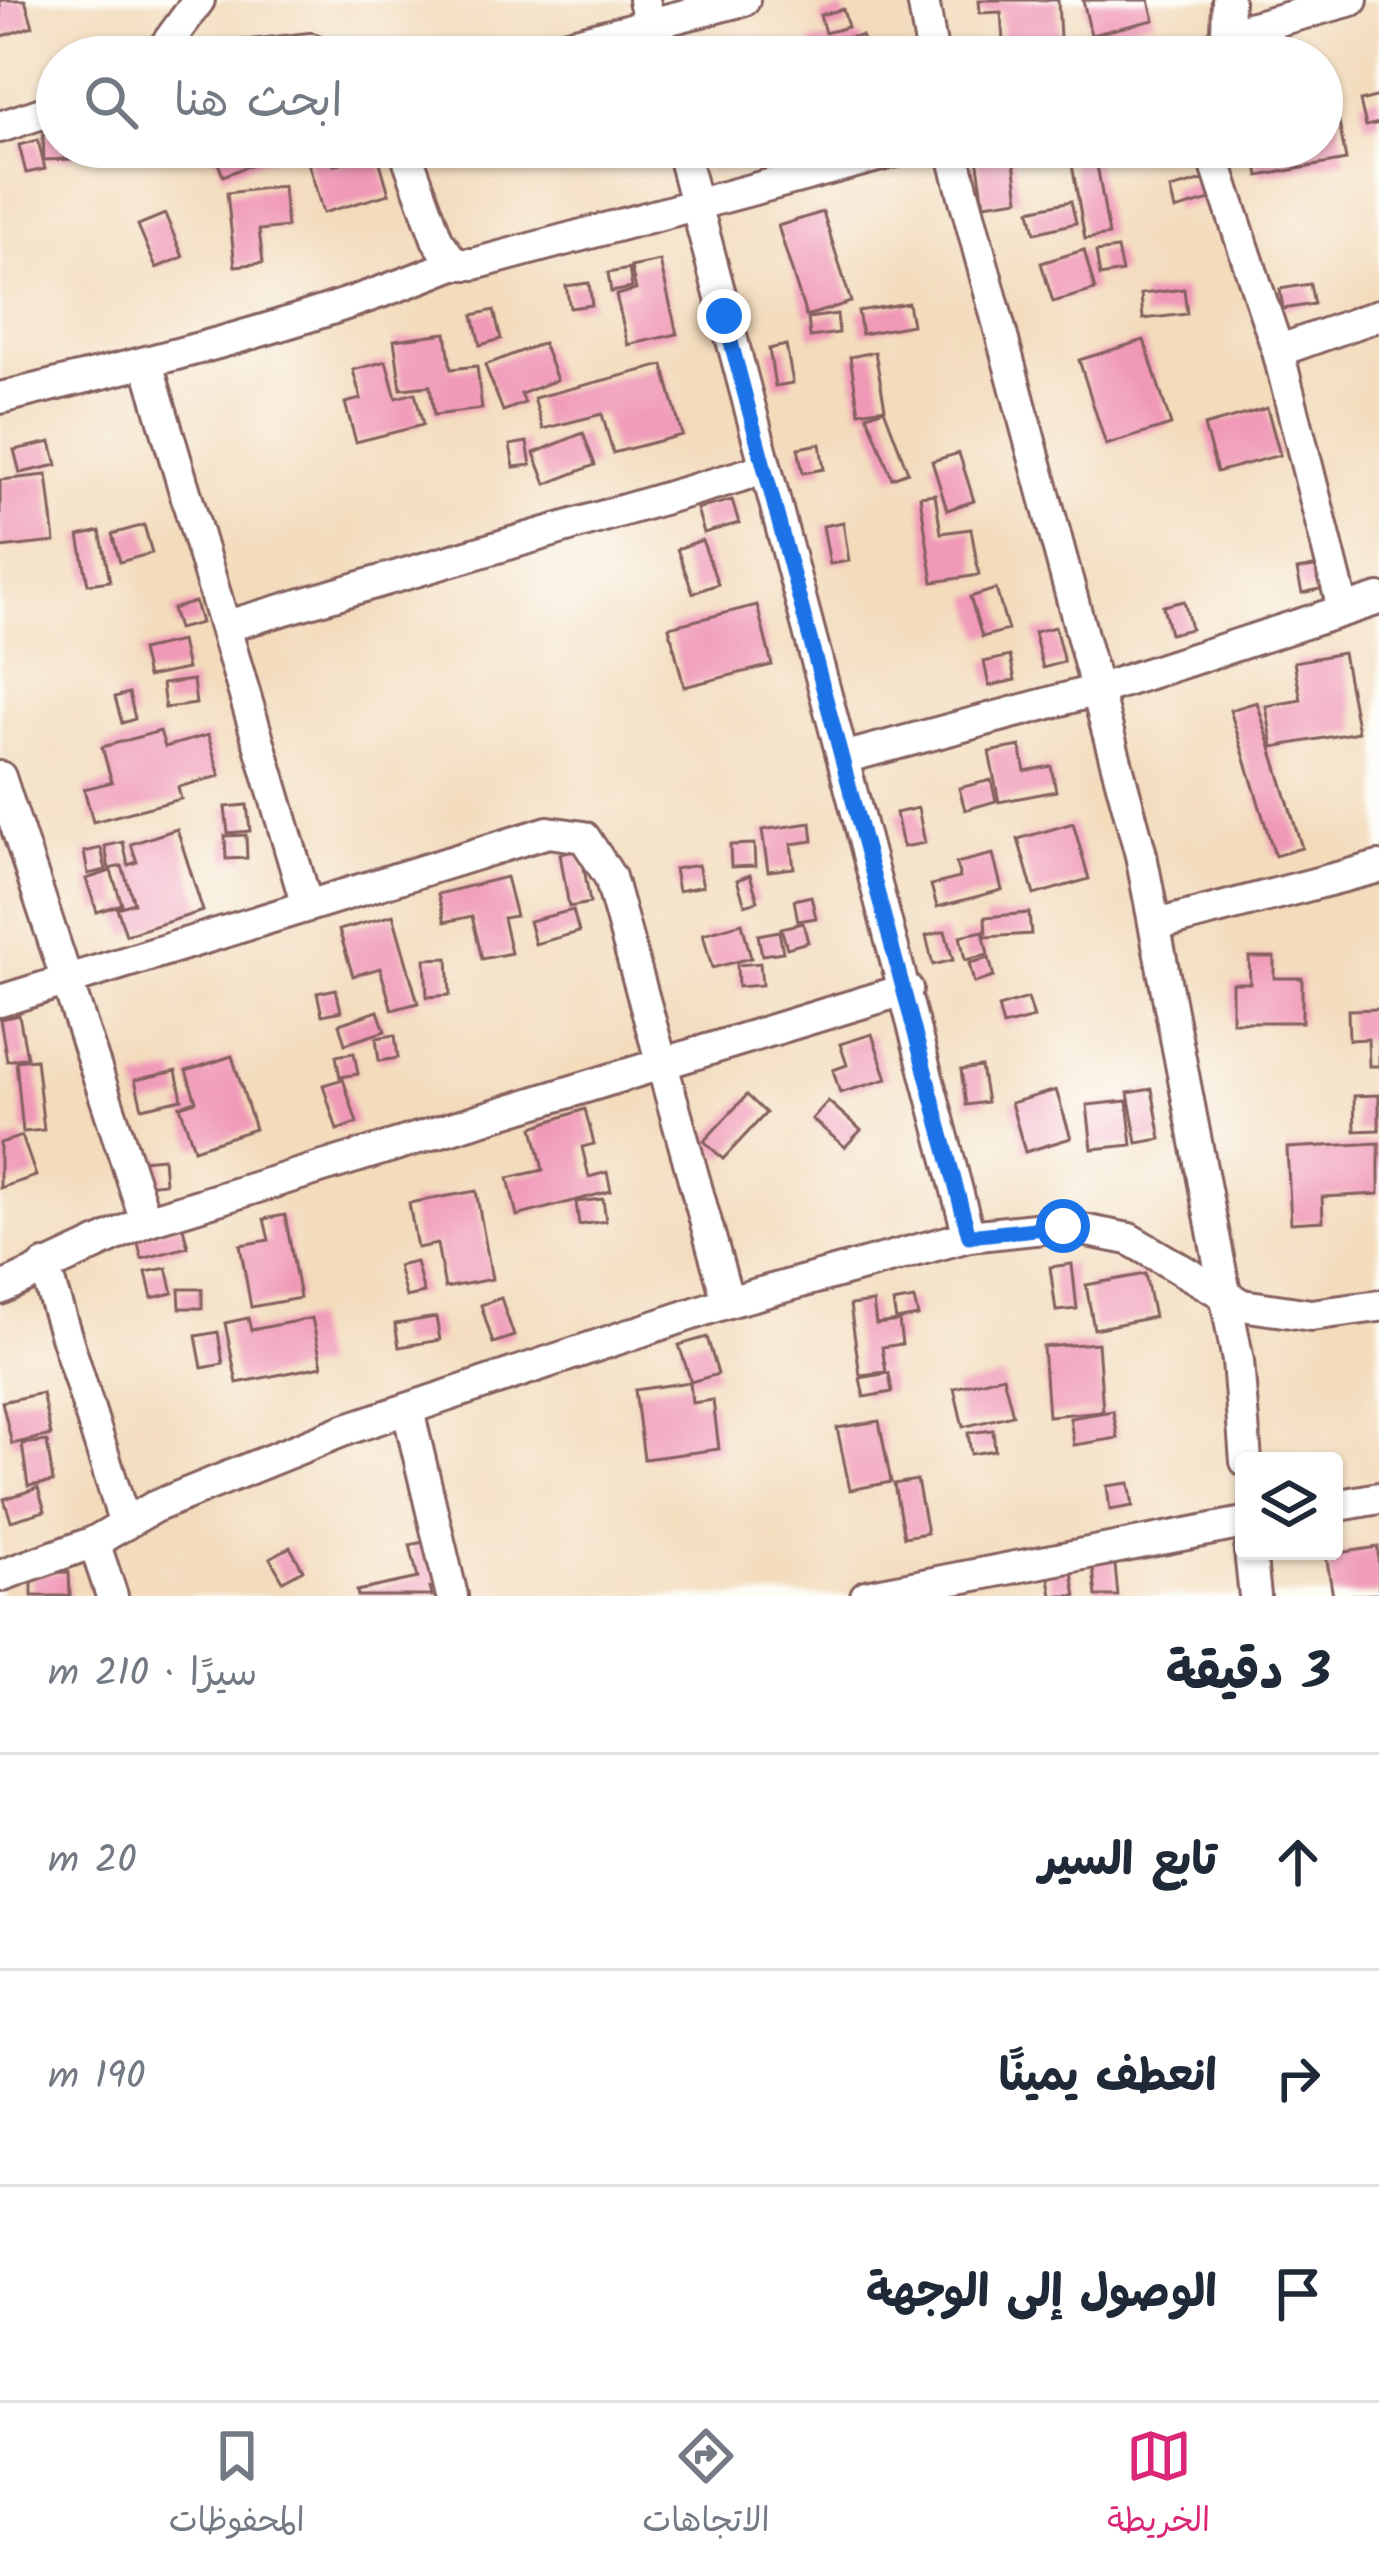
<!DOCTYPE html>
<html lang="ar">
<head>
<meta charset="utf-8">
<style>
  body { margin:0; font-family:Kalam,"Playpen Sans Arabic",sans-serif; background:#f2f2f3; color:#1f2937; direction:rtl }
  .controls { position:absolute; right:36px; bottom:36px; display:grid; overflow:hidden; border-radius:12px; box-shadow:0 3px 9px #0004 }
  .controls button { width:108px; height:108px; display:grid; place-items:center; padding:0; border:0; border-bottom:3px solid #e0e1e3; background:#fff; color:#1f2937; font:60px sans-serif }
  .stop { position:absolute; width:36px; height:36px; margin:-27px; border:9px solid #1a73e8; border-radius:50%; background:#fff }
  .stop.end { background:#1a73e8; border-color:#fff; box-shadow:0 3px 12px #0008 }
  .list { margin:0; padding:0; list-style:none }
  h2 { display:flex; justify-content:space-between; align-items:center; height:156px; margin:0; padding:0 48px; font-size:51px }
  h2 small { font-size:39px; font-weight:400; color:#747a83 }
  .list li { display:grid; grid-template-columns:78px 1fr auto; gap:36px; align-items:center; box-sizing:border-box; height:216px; padding:0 48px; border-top:3px solid #e0e1e3 }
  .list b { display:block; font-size:45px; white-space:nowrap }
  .list em { font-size:39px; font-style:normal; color:#747a83 }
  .icon { flex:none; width:66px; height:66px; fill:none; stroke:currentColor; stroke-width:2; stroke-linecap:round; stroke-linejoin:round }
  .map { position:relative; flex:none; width:1379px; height:1596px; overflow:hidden; direction:ltr }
  .search { position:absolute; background:#fff; box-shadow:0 3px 9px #0004; left:36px; right:36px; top:36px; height:132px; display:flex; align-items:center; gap:30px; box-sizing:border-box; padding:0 42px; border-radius:66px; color:#747a83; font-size:45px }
  .sheet { height:804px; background:#fff }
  nav { display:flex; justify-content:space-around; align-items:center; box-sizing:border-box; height:168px; border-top:3px solid #e0e1e3; background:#fff; font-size:33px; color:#747a83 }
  nav a { display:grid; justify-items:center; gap:6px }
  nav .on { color:#db2777 }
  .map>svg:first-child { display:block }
  .building { fill:#f099b7 }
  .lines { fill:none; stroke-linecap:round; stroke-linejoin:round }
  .minor-casing { stroke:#85615e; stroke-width:36 }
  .minor { stroke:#fff; stroke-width:30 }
  .route { stroke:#1a73e8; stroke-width:15 }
</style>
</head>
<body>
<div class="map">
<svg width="1379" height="1596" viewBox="0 0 1379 1596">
  <rect width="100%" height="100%" fill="#fdfcf7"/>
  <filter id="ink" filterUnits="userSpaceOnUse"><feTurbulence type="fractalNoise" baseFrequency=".00833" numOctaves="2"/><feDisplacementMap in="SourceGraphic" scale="24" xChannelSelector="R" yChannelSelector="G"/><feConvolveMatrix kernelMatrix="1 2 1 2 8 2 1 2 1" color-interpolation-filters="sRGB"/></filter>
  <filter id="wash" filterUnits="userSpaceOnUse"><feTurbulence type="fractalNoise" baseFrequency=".004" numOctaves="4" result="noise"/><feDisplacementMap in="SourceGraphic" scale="48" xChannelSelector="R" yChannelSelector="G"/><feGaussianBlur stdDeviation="2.7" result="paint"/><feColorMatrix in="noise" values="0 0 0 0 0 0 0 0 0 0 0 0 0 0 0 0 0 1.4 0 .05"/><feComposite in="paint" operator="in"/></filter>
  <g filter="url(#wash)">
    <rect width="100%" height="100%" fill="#f3dbbc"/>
    <g id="blocks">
      <g class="building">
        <path d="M0 0H25L33 26 0 37Z"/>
        <path d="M979 0H1058L1061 57H1004L1001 12 980 13Z"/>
        <path d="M1083 0H1149L1154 20 1091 35Z"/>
        <path d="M843 9 848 27 825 33 820 15Z"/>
        <path d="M862 36 864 57H812L810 41Z"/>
        <path d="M779 41 784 57H745L743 51Z"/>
        <path d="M1334 96 1346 160 1259 176 1254 147H1322V98Z"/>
        <path d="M1379 96V123L1366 126 1360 101Z"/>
        <path d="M57 133V147H72V159L44 160 43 134Z"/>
        <path d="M38 140 45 169 26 173 19 145Z"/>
        <path d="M212 147H279L281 153 223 176Z"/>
        <path d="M1012 147 1019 199 984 204 976 151Z"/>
        <path d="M1069 147H1094L1109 235 1085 239Z"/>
        <path d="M331 152 334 165 377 152 389 194 323 213 307 159Z"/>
        <path d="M1204 180 1210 200 1175 210 1170 189Z"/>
        <path d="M283 186 287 227 259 230 263 263 235 266 227 193Z"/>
        <path d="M1071 201 1076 223 1035 233 1030 210Z"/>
        <path d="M823 212 851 302 806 316 778 226Z"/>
        <path d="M165 214 183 257 156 268 138 225Z"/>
        <path d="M1117 249 1122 272 1100 276 1096 252Z"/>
        <path d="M1084 250 1095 290 1053 302 1041 263Z"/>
        <path d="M660 261 677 334 628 345 616 295 636 290 631 267Z"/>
        <path d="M629 269 632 288 611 292 608 273Z"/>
        <path d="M589 283 592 305 570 308 566 286Z"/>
        <path d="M1310 284 1314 304 1283 309 1280 289Z"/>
        <path d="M1184 289 1187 314 1143 319 1141 294Z"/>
        <path d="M908 303 912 325 862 334 858 311Z"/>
        <path d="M494 310 501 339 480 345 473 315Z"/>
        <path d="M837 314 839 333 810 337 808 318Z"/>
        <path d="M446 333 451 369 477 366 482 409 434 415 430 386 401 389 394 340Z"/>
        <path d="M1144 340 1171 425 1106 445 1079 360Z"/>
        <path d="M543 343 557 380 521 394 525 403 503 411 485 365Z"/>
        <path d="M786 345 793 383 775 386 769 349Z"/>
        <path d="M875 352 885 408 859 412 850 357Z"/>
        <path d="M386 361 396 398 415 393 423 425 356 442 345 403 361 399 353 370Z"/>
        <path d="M663 365 682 435 613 453 602 414 543 429 534 398Z"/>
        <path d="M1267 408 1280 455 1217 472 1204 426Z"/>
        <path d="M884 409 908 472 892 478 867 415Z"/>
        <path d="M583 433 595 465 546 484 534 453Z"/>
        <path d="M51 442 57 465 20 473 14 450Z"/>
        <path d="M527 442 531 465 514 467 510 445Z"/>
        <path d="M820 444 824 469 803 473 798 448Z"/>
        <path d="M959 453 974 501 947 510 932 461Z"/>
        <path d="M47 475 55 542 0 548V480Z"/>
        <path d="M935 494 941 533 971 529 979 575 933 582 920 496Z"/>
        <path d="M732 500 739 523 704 533 697 509Z"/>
        <path d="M843 522 849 561 830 564 823 526Z"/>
        <path d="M144 525 152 553 120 562 112 534Z"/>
        <path d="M100 531 110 581 88 584 79 536Z"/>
        <path d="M702 540 718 584 693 593 677 549Z"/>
        <path d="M1319 566 1324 588 1302 593 1297 570Z"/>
        <path d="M996 589 1008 630 982 637 970 597Z"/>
        <path d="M1184 601 1191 629 1170 634 1163 606Z"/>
        <path d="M195 602 201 623 178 629 172 609Z"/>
        <path d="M757 605 772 665 684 687 669 627Z"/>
        <path d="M1055 627 1064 662 1043 668 1034 632Z"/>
        <path d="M181 641 187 669 147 677 141 650Z"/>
        <path d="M1343 653 1358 732 1273 747 1266 706 1301 700 1294 662Z"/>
        <path d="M1010 656 1015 680 989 686 984 662Z"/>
        <path d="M193 680 196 704 165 708 162 684Z"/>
        <path d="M129 693 135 719 122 723 115 697Z"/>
        <path d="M1257 702 1302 848 1275 856 1230 710Z"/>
        <path d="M160 731 165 747 208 735 220 776 178 787 181 799 93 822 84 789 112 782 102 747Z"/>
        <path d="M1020 746 1025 771 1051 766 1056 791 999 802 989 752Z"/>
        <path d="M991 780 996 801 965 810 959 788Z"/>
        <path d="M247 805 250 831 228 833 225 807Z"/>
        <path d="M918 808 925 843 903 847 896 813Z"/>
        <path d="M811 823 813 841 791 844 794 868 768 871 762 830Z"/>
        <path d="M1073 823 1089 879 1034 895 1018 839Z"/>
        <path d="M177 829 203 911 126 935 117 908 134 903 122 866 109 869 105 846 123 842 128 865 137 862 131 844Z"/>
        <path d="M246 835 247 858 226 859 225 836Z"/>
        <path d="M754 844 755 866 731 867 730 845Z"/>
        <path d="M101 848 106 870 88 874 84 852Z"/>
        <path d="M581 850 590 903 569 907 560 854Z"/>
        <path d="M993 854 1002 890 937 907 931 885 960 878 956 863Z"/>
        <path d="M698 865 703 886 678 891 674 869Z"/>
        <path d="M111 871 122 904 97 912 86 879Z"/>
        <path d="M750 875 758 901 745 905 737 880Z"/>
        <path d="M506 877 516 916 503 918 511 953 482 959 472 916 445 922 438 894Z"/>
        <path d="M811 896 816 918 798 921 794 900Z"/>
        <path d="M573 910 579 932 535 944 529 921Z"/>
        <path d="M1029 913 1031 934 986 937 985 917Z"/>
        <path d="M393 915 418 1003 392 1010 380 968 353 976 339 930Z"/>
        <path d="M742 923 751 958 712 968 703 934Z"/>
        <path d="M803 923 808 942 787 948 781 928Z"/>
        <path d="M779 931 783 952 762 955 758 935Z"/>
        <path d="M945 931 953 960 933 965 926 936Z"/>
        <path d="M983 931 988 955 965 960 960 936Z"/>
        <path d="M1249 957H1274V978H1302V1022H1232V983H1250Z"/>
        <path d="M448 958 450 995 427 997 425 959Z"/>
        <path d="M989 958 994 977 974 983 969 963Z"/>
        <path d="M760 963 762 985 738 987 737 965Z"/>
        <path d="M336 989 341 1011 322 1015 317 993Z"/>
        <path d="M1028 998 1034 1018 1003 1026 998 1007Z"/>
        <path d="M1379 1009V1066H1369L1368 1039 1349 1040 1348 1010Z"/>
        <path d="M378 1011 385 1031 345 1044 339 1024Z"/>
        <path d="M19 1015 27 1057 7 1061 0 1019Z"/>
        <path d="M872 1034 887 1079 840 1093 833 1070 847 1065 840 1044Z"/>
        <path d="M395 1035 398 1058 379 1061 376 1038Z"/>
        <path d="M354 1053 358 1074 340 1077 336 1056Z"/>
        <path d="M232 1056 255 1129 194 1149 180 1106 196 1101 186 1071Z"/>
        <path d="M36 1059 44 1130 23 1132 16 1061Z"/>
        <path d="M981 1067 987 1102 966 1105 961 1070Z"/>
        <path d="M176 1071 182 1099 142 1108 135 1080Z"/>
        <path d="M343 1079 357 1123 337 1130 323 1085Z"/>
        <path d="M1152 1089 1161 1139 1137 1143 1128 1093Z"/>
        <path d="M1056 1090 1071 1138 1025 1152 1011 1103Z"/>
        <path d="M747 1095 766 1113 723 1159 704 1141Z"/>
        <path d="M1379 1095V1130L1355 1131 1354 1096Z"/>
        <path d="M828 1101 861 1130 845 1147 812 1119Z"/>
        <path d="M1127 1101 1132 1145 1092 1149 1087 1105Z"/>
        <path d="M585 1109 594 1144 582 1147 589 1177 607 1172 611 1191 517 1216 508 1178 543 1170 533 1127Z"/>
        <path d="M22 1136 36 1176 0 1188V1143Z"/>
        <path d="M1379 1143V1194L1322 1197 1323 1221 1291 1223 1287 1148Z"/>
        <path d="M163 1158 165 1183 143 1185 140 1160Z"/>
        <path d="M476 1191 492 1279 445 1288 437 1244 417 1248 409 1203Z"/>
        <path d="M603 1199 606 1221 579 1225 576 1202Z"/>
        <path d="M285 1215 300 1298 251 1307 240 1245 269 1240 264 1219Z"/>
        <path d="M182 1224 188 1247 142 1259 136 1236Z"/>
        <path d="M416 1262 424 1293 406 1297 398 1266Z"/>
        <path d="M1072 1264 1077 1309 1056 1311 1050 1267Z"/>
        <path d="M167 1268 173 1293 152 1298 146 1272Z"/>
        <path d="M1145 1274 1154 1317 1094 1329 1086 1285Z"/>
        <path d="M179 1289H202V1308H180Z"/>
        <path d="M501 1298 514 1336 493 1343 481 1305Z"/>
        <path d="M914 1299 918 1316 896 1320 893 1303Z"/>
        <path d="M873 1302 876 1324 899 1321 902 1344 882 1347 886 1372 860 1375 850 1305Z"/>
        <path d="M436 1317 440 1340 399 1347 395 1324Z"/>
        <path d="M248 1318 251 1330 312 1318 322 1366 237 1383 225 1323Z"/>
        <path d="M218 1332 223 1364 202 1368 196 1336Z"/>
        <path d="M707 1337 718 1374 691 1382 679 1345Z"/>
        <path d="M1098 1343 1103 1411 1048 1416 1043 1347Z"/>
        <path d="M889 1373 892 1392 864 1397 860 1378Z"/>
        <path d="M1003 1376 1013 1415 963 1427 954 1388Z"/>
        <path d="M690 1382 692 1403 713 1400 719 1449 644 1459 635 1390Z"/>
        <path d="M42 1393 51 1435 12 1444 2 1402Z"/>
        <path d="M1113 1411 1118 1438 1074 1445 1070 1418Z"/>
        <path d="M879 1421 891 1482 850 1490 837 1428Z"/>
        <path d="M993 1430 995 1450 971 1454 968 1433Z"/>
        <path d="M47 1441 53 1482 28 1486 22 1444Z"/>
        <path d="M917 1480 927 1533 904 1537 894 1484Z"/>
        <path d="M1129 1483 1133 1506 1110 1510 1107 1486Z"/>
        <path d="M38 1488 45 1511 11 1521 4 1499Z"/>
        <path d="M433 1540 442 1585 430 1588 432 1596H358L357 1591 418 1578 410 1545Z"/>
        <path d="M290 1547 303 1570 283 1581 270 1558Z"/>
        <path d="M1378 1547 1379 1594 1333 1596 1326 1555Z"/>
        <path d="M1114 1555 1118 1596H1096L1092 1557Z"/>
        <path d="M1070 1561 1076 1596H1052L1047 1565Z"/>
        <path d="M69 1572 70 1596H32V1573Z"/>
      </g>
    </g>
  </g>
  <g filter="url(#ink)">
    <use href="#blocks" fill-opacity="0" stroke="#85615e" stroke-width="3"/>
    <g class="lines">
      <g class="minor-casing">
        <g id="minor">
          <path d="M644 0 659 57"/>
          <path d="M923 0 933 57"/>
          <path d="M1227 34 1352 0"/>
          <path d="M157 57 199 0"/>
          <path d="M242 57 311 49 328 57"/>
          <path d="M521 57 744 0"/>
          <path d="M1212 57 1227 34 1228 0"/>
          <path d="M0 127 57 108"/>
          <path d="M404 147 437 239 454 264H474L911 147"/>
          <path d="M681 147 969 1236"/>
          <path d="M951 147 1141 855 1238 1361 1246 1461"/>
          <path d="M1210 147 1278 351 1343 609"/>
          <path d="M1278 351 1379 315"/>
          <path d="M147 363 307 906"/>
          <path d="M0 398C154 361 308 324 454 264"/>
          <path d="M227 626 765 469"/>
          <path d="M843 758 1094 691 1379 599"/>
          <path d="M0 777 146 1221"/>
          <path d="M1156 925 1379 867"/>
          <path d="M0 1001 548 832 584 837 610 877 728 1302"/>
          <path d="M44 1266 125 1524"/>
          <path d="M0 1289 146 1221 907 989"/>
          <path d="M408 1410 452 1596"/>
          <path d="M1334 1506 1379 1498"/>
          <path d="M94 1542 112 1596"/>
          <path d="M1250 1551 1255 1596"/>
          <path d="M0 1576 94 1542 154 1507 347 1429 728 1302 969 1236 1062 1226 1129 1239 1242 1305 1311 1315 1379 1306"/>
          <path d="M866 1596 1244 1523"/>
        </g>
      </g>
      <use href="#minor" class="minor"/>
    </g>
  </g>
  <g class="lines" filter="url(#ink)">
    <path class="route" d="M724 316 969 1236 1063 1226"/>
  </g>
</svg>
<div class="controls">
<button><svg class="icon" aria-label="layers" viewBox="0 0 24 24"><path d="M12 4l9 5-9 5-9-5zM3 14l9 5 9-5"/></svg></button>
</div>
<div class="stop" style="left:1063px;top:1226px"></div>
<div class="stop end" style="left:724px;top:316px"></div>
<div class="search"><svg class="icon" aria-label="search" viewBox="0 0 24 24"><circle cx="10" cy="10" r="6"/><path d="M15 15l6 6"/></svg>ابحث هنا</div>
</div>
<section class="sheet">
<h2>3 دقيقة<small>سيرًا · 210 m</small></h2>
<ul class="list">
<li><svg class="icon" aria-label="ahead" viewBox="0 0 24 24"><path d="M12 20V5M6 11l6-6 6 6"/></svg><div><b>تابع السير</b></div><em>20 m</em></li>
<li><svg class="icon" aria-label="right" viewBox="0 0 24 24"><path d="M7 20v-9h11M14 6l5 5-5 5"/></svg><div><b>انعطف يمينًا</b></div><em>190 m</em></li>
<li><svg class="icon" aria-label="arrive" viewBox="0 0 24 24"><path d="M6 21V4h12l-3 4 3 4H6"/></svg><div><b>الوصول إلى الوجهة</b></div></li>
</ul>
</section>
<nav>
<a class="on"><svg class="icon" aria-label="map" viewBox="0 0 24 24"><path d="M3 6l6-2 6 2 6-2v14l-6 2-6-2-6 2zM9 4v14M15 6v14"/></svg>الخريطة</a>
<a><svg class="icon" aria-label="directions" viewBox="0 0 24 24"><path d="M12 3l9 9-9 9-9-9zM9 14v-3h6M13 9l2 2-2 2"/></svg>الاتجاهات</a>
<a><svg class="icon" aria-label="saved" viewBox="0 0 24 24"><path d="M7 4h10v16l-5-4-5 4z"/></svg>المحفوظات</a>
</nav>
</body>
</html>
